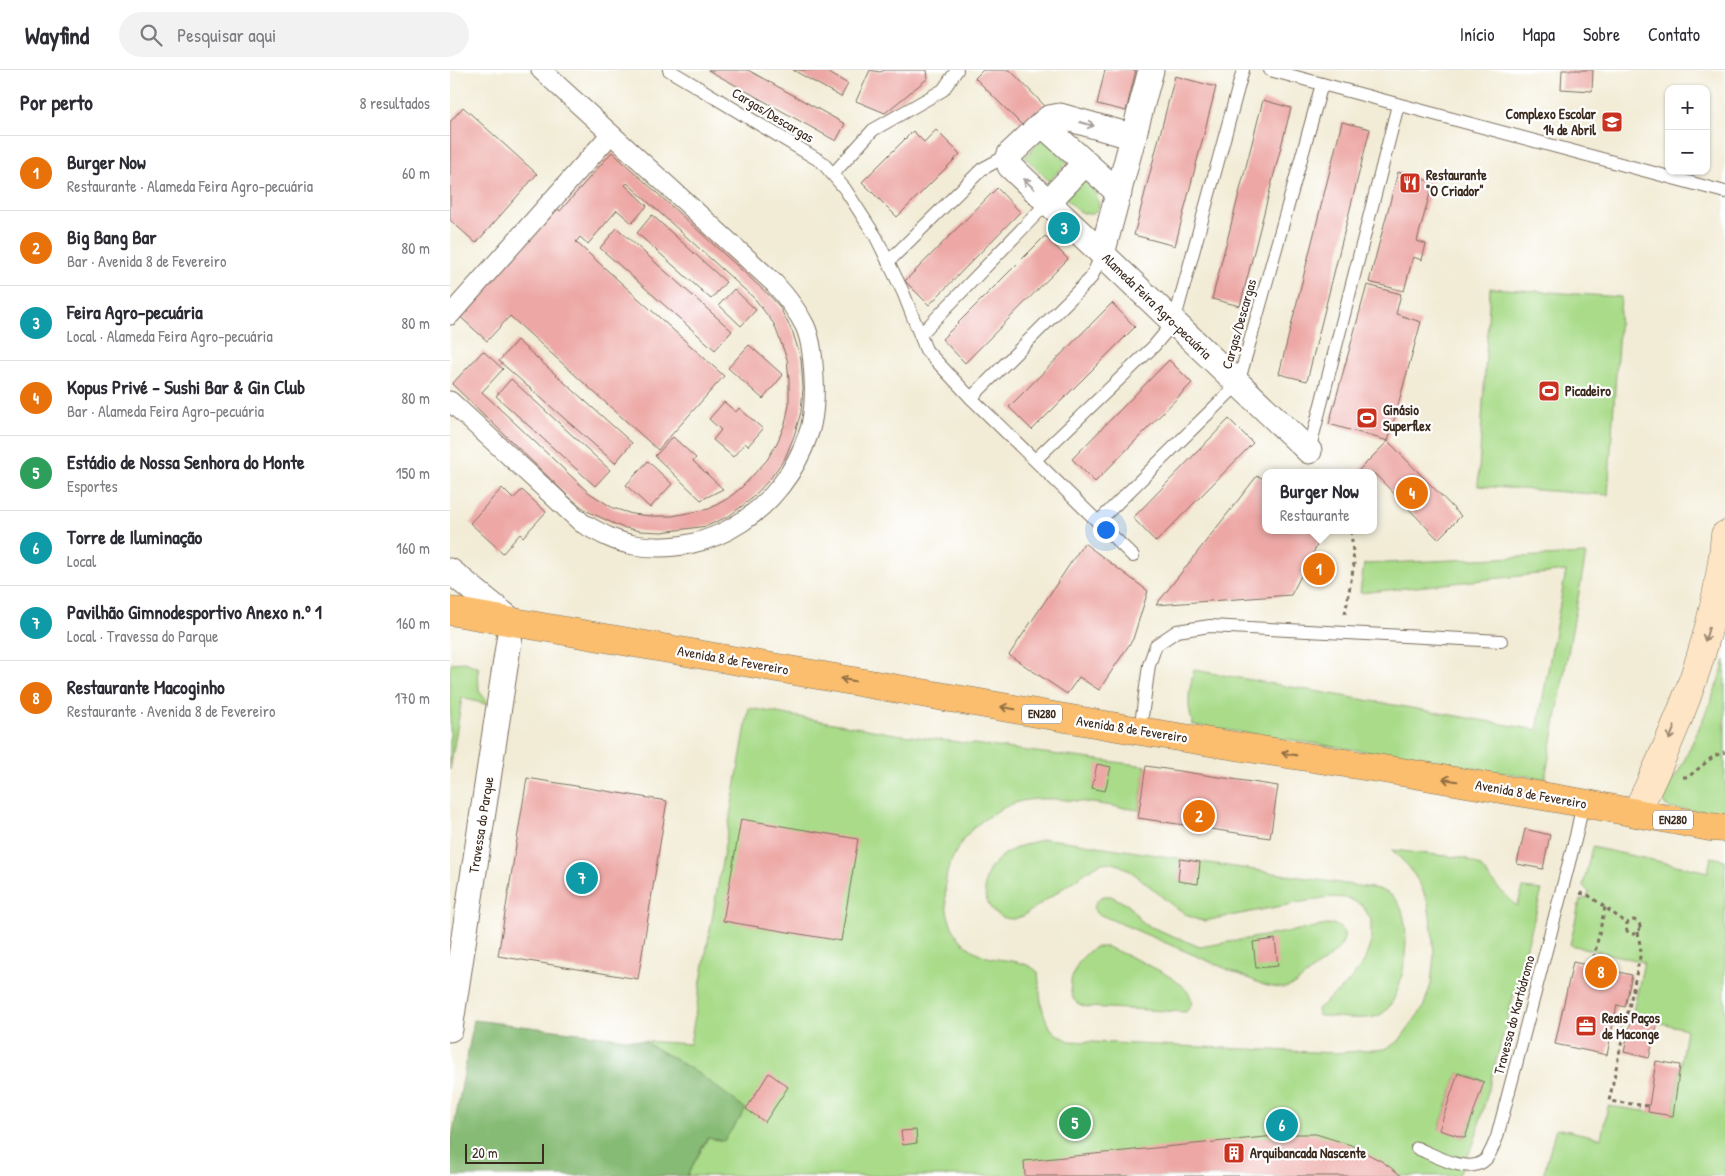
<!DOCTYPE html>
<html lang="pt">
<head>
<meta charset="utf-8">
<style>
  body { margin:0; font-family:"Patrick Hand",sans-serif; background:#f2f2f3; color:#2b2b33 }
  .controls { position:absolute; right:15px; top:15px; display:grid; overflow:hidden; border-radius:10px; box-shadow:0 1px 4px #0004 }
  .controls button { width:45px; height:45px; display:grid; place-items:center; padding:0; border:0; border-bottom:1px solid #e1e1e2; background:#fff; color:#2b2b33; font:25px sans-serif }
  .scale { position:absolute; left:15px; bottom:12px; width:79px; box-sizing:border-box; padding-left:5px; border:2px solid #3b2a1e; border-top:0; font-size:14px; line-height:18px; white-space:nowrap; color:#3b2a1e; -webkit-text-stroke:4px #fff; paint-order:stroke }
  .you { position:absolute; left:655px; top:459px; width:18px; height:18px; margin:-12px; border:4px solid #fff; border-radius:50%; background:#1a73e8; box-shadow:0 0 0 8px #1a73e833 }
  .badge { display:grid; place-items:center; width:32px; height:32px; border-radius:50%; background:#c8321e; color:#fff; font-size:16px; font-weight:700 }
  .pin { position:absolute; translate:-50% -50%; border:2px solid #fff; box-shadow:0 1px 5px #0006 }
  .popup { position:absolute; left:812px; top:399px; width:115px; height:65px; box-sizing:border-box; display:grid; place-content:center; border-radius:10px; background:#fff; filter:drop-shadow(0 1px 4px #0005); font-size:16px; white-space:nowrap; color:#7c7c81 }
  .popup b { font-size:19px; color:#2b2b33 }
  .popup::after { content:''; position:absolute; left:50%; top:100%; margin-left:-10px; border:10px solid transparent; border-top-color:#fff }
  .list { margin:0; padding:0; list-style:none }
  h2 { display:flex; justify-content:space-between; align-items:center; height:65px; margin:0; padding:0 20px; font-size:21px }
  h2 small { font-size:16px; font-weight:400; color:#7c7c81 }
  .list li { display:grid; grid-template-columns:32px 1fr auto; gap:15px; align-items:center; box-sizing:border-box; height:75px; padding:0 20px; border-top:1px solid #e1e1e2 }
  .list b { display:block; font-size:19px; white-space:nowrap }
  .list p { margin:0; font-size:16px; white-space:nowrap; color:#7c7c81 }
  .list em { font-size:16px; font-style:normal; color:#7c7c81 }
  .icon { flex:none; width:28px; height:28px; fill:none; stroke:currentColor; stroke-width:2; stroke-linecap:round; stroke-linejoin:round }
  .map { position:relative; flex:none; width:1275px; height:1106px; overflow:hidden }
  header { display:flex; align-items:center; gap:30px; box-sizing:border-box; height:70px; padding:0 25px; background:#fff; border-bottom:1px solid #e1e1e2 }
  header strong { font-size:24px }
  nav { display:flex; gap:28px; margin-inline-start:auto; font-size:18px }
  .search { width:350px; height:45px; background:#f2f2f3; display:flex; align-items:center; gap:12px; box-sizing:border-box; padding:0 18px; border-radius:28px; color:#7c7c81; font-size:19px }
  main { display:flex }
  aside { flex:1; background:#fff }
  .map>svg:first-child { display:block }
  .green { fill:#a9db89; stroke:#728254; fill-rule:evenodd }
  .forest { fill:#86bb75; stroke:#60724a }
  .building { fill:#eda8a5 }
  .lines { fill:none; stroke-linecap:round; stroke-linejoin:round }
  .service-casing { stroke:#7b6e5e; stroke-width:14 }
  .pedestrian-casing { stroke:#7b6e5e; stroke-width:21 }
  .minor-casing { stroke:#7b6e5e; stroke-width:27 }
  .secondary-casing { stroke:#7b6e5e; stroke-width:29 }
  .primary-casing { stroke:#7b6e5e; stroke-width:29 }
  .path { stroke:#7b6e5e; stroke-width:3; stroke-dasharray:4 4; stroke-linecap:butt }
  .service { stroke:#fff; stroke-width:12 }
  .pedestrian { stroke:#fff; stroke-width:19 }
  .minor { stroke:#fff; stroke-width:25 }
  .secondary { stroke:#fde5c5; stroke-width:28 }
  .primary { stroke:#fabe6e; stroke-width:28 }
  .oneway { stroke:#a79f9a }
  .oneway2 { stroke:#9c8872 }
  .oneway3 { stroke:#916d42 }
  .labels { text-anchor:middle; stroke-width:4.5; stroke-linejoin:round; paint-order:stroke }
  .shield { fill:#fff; stroke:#766a62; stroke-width:1 }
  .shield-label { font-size:12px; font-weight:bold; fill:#3b2a1e }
  .poi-label { font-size:14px; font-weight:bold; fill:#3b2a1e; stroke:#fff; text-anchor:start }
  .street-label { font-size:14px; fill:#3b2a1e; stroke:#fff }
</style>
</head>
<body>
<header>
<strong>Wayfind</strong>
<div class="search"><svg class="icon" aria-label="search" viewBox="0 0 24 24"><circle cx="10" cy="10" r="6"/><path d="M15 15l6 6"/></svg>Pesquisar aqui</div>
<nav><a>Início</a><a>Mapa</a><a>Sobre</a><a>Contato</a></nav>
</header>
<main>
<aside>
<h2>Por perto<small>8 resultados</small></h2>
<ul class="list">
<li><span class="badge" style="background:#e8710a">1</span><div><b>Burger Now</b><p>Restaurante · Alameda Feira Agro-pecuária</p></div><em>60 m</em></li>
<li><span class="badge" style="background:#e8710a">2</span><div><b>Big Bang Bar</b><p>Bar · Avenida 8 de Fevereiro</p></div><em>80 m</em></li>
<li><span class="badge" style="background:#0f9aa8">3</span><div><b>Feira Agro-pecuária</b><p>Local · Alameda Feira Agro-pecuária</p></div><em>80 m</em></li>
<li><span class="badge" style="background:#e8710a">4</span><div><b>Kopus Privé - Sushi Bar &amp; Gin Club</b><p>Bar · Alameda Feira Agro-pecuária</p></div><em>80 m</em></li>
<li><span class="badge" style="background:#2e9e5b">5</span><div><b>Estádio de Nossa Senhora do Monte</b><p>Esportes</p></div><em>150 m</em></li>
<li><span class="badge" style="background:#0f9aa8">6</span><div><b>Torre de Iluminação</b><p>Local</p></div><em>160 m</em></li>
<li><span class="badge" style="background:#0f9aa8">7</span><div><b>Pavilhão Gimnodesportivo Anexo n.º 1</b><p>Local · Travessa do Parque</p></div><em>160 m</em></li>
<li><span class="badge" style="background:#e8710a">8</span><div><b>Restaurante Macoginho</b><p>Restaurante · Avenida 8 de Fevereiro</p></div><em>170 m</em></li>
</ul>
</aside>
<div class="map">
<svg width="1275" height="1106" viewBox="0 0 1275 1106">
  <rect width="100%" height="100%" fill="#fff"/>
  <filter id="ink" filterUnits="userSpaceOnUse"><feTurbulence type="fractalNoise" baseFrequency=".02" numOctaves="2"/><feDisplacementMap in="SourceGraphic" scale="10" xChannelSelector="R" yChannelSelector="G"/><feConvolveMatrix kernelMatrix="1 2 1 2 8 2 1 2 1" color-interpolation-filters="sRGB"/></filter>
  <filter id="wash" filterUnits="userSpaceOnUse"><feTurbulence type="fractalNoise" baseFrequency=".0096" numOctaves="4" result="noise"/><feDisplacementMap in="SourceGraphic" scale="20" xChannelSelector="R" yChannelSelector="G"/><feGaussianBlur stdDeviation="1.12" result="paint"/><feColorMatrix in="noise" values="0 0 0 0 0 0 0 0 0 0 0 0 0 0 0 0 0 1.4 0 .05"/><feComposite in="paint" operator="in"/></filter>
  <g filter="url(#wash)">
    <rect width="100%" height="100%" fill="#f2ecd6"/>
    <g class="green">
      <path d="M593 68 617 92 599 111 575 87Z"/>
      <path d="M633 110C643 118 649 125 649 138L643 144C629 145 625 137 615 128Z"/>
      <path d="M1040 218 1171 227 1158 425 1028 416Z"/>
      <path d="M1136 484 1095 709 743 655C736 634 739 621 744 600L1087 660 1116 501 910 523 914 494Z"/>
      <path d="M1275 590V742L1221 739 1213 733C1216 714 1224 711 1232 695 1247 662 1265 626 1275 590Z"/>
      <path d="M14 592 28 597 29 621 40 635 12 628 0 700V597L2 593Z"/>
      <path d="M299 638 445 664 696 696 689 740C657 736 602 724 572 731 553 735 527 752 515 767 507 779 498 794 496 808 494 829 496 853 510 869 518 879 533 887 546 889 561 891 576 891 588 902 590 921 590 949 605 963 609 966 615 968 619 971L885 983 935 979 948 972 973 938 981 914 984 884 982 859 978 833 970 814 959 797 942 780 1015 788 1030 796 1048 818 1067 836 1073 818 1092 820 1024 1073 1008 1106H237L258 1068 245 1001 193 971 240 974ZM1008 1003 1033 1011 1015 1068 989 1059Z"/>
      <path d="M595 769 615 771 928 819C936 822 944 825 949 834 963 857 955 932 930 945 919 951 886 947 872 946L868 945 867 939 898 913 914 892 921 872V850L913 836 898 828 878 827 754 851C721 848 681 785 652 793 649 794 645 797 642 798L573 846C570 847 565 849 562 849 535 849 527 813 543 795 556 779 575 774 595 769Z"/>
      <path d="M1142 777 1258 802 1261 787 1275 790V1106H1093L1106 1058 1151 1068 1158 1036 1223 1045 1236 959 1182 946 1194 892 1120 875 1130 830 1137 828 1139 822 1133 816Z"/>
      <path d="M654 826H661L678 835 694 854 750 877 883 854C913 866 875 891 863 900 856 905 848 913 841 916 832 920 823 917 814 915L646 843 644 839C645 832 647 829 654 826Z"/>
      <path d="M646 877H657C672 884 765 917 736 942L638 937C633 936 627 934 624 930 613 912 630 884 646 877Z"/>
    </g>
    <path class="forest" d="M24 950 193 971 245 1001 296 1039 274 1071 257 1068 237 1106H0V1078Z"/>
    <g id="blocks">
      <g class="building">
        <path d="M258 0H298L395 54 386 71Z"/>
        <path d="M343 0H374L398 14 391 27Z"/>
        <path d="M420 0 430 2 435 0H477L478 8 435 43 406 31Z"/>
        <path d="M533 0H560L594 35 573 56 525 8Z"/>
        <path d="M655 0H686L676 41 647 34Z"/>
        <path d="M1112 0H1143L1142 21 1111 19Z"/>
        <path d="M725 6 766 17 725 176 684 165Z"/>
        <path d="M813 30 841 38 790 236 762 229Z"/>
        <path d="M13 37 87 104 26 173 0 150V52Z"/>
        <path d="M892 52 920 59 857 311 829 304Z"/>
        <path d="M486 60 510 84 447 147 412 112 463 61 474 72Z"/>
        <path d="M162 82 319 225 329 236 343 263 351 289 353 318 351 342 344 366 335 388 320 409 300 430 279 446 257 456 212 462 190 461 171 457 137 441 119 427 2 314 33 281 53 299 32 322 138 422 163 438 182 444 201 446H222L259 439 277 429 291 418 317 390 327 373 335 354 339 335V310L337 289 324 254 305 229 177 113 175 115 197 136 182 153 167 140 138 174 130 167 126 172 274 306 208 380 60 246 37 271 6 243 102 134 110 141Z"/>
        <path d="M948 102 983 112 967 171 976 174 972 190 963 187 954 221 919 212Z"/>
        <path d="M547 118 570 142 479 235 455 211Z"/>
        <path d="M202 145 276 212 261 229 187 163Z"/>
        <path d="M167 158 282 261 265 280 150 178Z"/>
        <path d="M595 166 618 189 515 293 492 269Z"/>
        <path d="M917 215 951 224 946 244 971 252 938 371 879 354Z"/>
        <path d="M284 219 306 240 291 256 269 235Z"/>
        <path d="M662 233 685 257 582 360 559 337Z"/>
        <path d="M67 270 182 373 165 393 49 291Z"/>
        <path d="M299 275 333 305 313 329 278 298Z"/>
        <path d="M719 290 742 313 645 412 622 389Z"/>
        <path d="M61 309 160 400 145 416 46 326Z"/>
        <path d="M274 332 286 342 289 338 313 359 298 376 295 373 283 387 263 370 271 360 259 349Z"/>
        <path d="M779 349 803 373 706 472 683 448Z"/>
        <path d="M223 367 246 388 243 391 273 419 251 430 205 386Z"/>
        <path d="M938 371 1011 446 988 469 925 404 923 406V403H906Z"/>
        <path d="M198 391 222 414 200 438 176 415Z"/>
        <path d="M807 406 815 409V460H874V462L841 525 706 535Z"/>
        <path d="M52 418 63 429 72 420 96 442 73 467 70 464 53 483 20 453Z"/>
        <path d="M634 473 698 521 683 569 649 620 629 607 617 624 559 585Z"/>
        <path d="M647 694 661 697 655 721 642 718Z"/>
        <path d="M696 696 828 716 820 768 688 748Z"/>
        <path d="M77 708 217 731 188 909 48 886Z"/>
        <path d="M291 749 408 769 391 871 273 851Z"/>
        <path d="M1075 759 1100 765 1093 799 1067 794Z"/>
        <path d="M730 789 750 792 748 814 728 811Z"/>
        <path d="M825 869 828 896 806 898 803 872Z"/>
        <path d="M1123 892 1182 905 1175 937 1167 935 1157 985 1105 974Z"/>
        <path d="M1182 946 1208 952 1199 988 1174 982Z"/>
        <path d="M1206 991 1230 995 1223 1046 1198 1042Z"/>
        <path d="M319 1003 338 1017 315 1052 296 1039Z"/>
        <path d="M1008 1003 1034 1012 1015 1068 989 1060Z"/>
        <path d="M838 1049 840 1063 825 1064 824 1050Z"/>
        <path d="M466 1060 467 1073 453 1075 451 1061Z"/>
        <path d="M845 1064H866L901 1075 933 1092 952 1106H575L574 1091Z"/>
      </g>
    </g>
  </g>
  <g filter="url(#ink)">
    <use href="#blocks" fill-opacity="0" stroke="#7b6e5e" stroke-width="1"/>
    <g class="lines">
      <g class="service-casing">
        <g id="service">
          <path d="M219 0 372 92 395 119 426 167 453 222 476 280 521 328 683 486"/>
          <path d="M820 0 1275 122"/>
          <path d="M383 104 423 60 493 20 507 0"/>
          <path d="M438 192 532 99 560 84"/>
          <path d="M470 265 598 132"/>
          <path d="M521 328 641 208 652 184"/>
          <path d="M859 381 948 35"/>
          <path d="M585 390 704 276 724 252 793 0"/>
          <path d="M648 452 788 314 872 14"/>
          <path d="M690 661 699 595 706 575 727 561 760 556 1051 571"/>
          <path d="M967 1078C986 1086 1020 1106 1036 1089 1041 1083 1044 1074 1047 1067L1126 766 1133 733"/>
        </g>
      </g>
      <g class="pedestrian-casing">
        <g id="pedestrian">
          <path d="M0 245 161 64"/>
          <path d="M0 331 132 453C148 462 165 472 184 475 263 488 333 438 358 365 364 350 365 325 364 308 363 291 362 272 355 256 347 240 336 226 324 213L91 0"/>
        </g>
      </g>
      <g class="minor-casing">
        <g id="minor">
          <path d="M592 54 599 48 610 46 684 67"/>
          <path d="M669 123 592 54 560 84 558 90 560 96 859 381"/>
          <path d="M598 132 635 93"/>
          <path d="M652 184 701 0"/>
          <path d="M0 501 62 551 0 959"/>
        </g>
      </g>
      <g class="secondary-casing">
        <path id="secondary" d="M1186 743C1230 653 1266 565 1275 465"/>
      </g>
      <g class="primary-casing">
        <path id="primary" d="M0 541 690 661 946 701 1133 733 1260 757 1275 758"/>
      </g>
      <g class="path">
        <path d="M895 544 904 494 901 460"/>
        <path d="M1233 707H1238L1264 686 1275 682"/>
        <path d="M1130 823 1138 825 1178 854"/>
        <circle cx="1183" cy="857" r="7"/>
        <path d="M1188 862 1191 882 1159 1031 1199 1036"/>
        <path d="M1142 896 1155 837"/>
      </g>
      <use href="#service" class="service"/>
      <use href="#pedestrian" class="pedestrian"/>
      <use href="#minor" class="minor"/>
      <use href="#secondary" class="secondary"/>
      <use href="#primary" class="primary"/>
    </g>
    <defs><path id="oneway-shaft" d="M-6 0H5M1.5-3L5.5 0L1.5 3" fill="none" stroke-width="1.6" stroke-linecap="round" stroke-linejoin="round" transform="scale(1.25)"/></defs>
    <g class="oneway">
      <use href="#oneway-shaft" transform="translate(637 54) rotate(16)"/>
      <use href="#oneway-shaft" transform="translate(579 114) rotate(-137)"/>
    </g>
    <g class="oneway2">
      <use href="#oneway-shaft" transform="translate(1257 564) rotate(106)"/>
      <use href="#oneway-shaft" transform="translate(1222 663) rotate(113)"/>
    </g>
    <g class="oneway3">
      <use href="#oneway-shaft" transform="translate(398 610) rotate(-170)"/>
      <use href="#oneway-shaft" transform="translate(558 638) rotate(-170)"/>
      <use href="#oneway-shaft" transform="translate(839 684) rotate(-171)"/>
      <use href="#oneway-shaft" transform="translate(1000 710) rotate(-170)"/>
    </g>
  </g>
  <defs>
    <g id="school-square" transform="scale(1.125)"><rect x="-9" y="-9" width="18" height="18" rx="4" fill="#c8321e" stroke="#fff"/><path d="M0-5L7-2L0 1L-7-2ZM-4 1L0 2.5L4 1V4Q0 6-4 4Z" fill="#fff"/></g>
    <g id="restaurant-square" transform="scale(1.125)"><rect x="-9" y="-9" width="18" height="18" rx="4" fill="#c8321e" stroke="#fff"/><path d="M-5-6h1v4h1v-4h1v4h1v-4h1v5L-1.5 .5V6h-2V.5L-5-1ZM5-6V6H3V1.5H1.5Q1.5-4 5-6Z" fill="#fff"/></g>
    <g id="stadium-square" transform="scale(1.125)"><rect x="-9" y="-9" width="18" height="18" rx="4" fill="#c8321e" stroke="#fff"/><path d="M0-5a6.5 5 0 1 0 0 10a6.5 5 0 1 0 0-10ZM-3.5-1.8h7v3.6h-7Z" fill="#fff"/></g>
    <g id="office-square" transform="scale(1.125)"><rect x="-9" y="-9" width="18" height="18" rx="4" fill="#c8321e" stroke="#fff"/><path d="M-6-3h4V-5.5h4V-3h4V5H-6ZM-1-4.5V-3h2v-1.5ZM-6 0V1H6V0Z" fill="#fff"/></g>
    <g id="building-square" transform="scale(1.125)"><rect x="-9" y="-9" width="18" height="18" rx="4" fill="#c8321e" stroke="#fff"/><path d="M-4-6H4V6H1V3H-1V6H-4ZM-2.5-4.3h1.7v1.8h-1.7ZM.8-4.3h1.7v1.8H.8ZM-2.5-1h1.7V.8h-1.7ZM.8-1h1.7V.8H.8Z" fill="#fff"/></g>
  </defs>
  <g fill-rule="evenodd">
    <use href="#school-square" x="1162" y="52"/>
    <use href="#restaurant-square" x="960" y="113"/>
    <use href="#stadium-square" x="1099" y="321"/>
    <use href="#stadium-square" x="917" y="348"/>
    <use href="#office-square" x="1136" y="956"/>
    <use href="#building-square" x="784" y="1083"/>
  </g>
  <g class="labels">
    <g class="shield">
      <rect x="572" y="634.5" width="40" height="19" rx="4"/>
      <rect x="1203" y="740.5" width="40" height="19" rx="4"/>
    </g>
    <g class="shield-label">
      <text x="592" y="648">EN280</text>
      <text x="1223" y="754">EN280</text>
    </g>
    <g class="poi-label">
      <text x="1146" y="49" text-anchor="end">Complexo Escolar<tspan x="1146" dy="16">14 de Abril</tspan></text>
      <text x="976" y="110">Restaurante<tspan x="976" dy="16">"O Criador"</tspan></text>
      <text x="1115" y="326">Picadeiro</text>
      <text x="933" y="345">Ginásio<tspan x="933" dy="16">Superflex</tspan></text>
      <text x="1152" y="953">Reais Paços<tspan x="1152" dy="16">de Maconge</tspan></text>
      <text x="800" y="1088">Arquibancada Nascente</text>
    </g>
    <g class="street-label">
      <text transform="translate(323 45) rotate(31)" y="5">Cargas/Descargas</text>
      <text transform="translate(707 236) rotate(44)" y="5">Alameda Feira Agro-pecuária</text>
      <text transform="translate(789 254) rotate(-74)" y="5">Cargas/Descargas</text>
      <text transform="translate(283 590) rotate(10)" y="5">Avenida 8 de Fevereiro</text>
      <text transform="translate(682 659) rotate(9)" y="5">Avenida 8 de Fevereiro</text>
      <text transform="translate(1081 724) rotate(10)" y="5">Avenida 8 de Fevereiro</text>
      <text transform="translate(31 755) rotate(-81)" y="5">Travessa do Parque</text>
      <text transform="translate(1064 945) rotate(-75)" y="5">Travessa do Kartódromo</text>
    </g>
  </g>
</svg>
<div class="controls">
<button>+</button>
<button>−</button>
</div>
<div class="scale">20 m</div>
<div class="you"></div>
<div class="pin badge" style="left:869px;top:499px;background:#e8710a">1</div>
<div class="popup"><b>Burger Now</b>Restaurante</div>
<div class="pin badge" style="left:749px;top:746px;background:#e8710a">2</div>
<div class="pin badge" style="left:614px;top:158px;background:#0f9aa8">3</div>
<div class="pin badge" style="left:962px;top:423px;background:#e8710a">4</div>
<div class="pin badge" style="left:625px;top:1053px;background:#2e9e5b">5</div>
<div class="pin badge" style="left:832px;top:1055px;background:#0f9aa8">6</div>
<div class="pin badge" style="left:132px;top:808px;background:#0f9aa8">7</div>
<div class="pin badge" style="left:1151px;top:902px;background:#e8710a">8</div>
</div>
</main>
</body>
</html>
